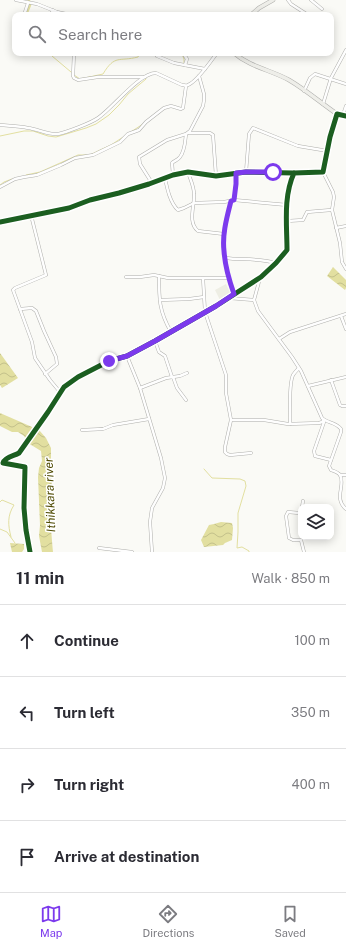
<!DOCTYPE html>
<html lang="en">
<head>
<meta charset="utf-8">
<style>
  body { margin:0; font-family:"Public Sans",sans-serif; background:#f2f2f3; color:#2b2b33 }
  .controls { position:absolute; right:12px; bottom:12px; display:grid; overflow:hidden; border-radius:8px; box-shadow:0 2px 10px #0003 }
  .controls button { width:36px; height:36px; display:grid; place-items:center; padding:0; border:0; border-bottom:1px solid #e1e1e2; background:#fff; color:#2b2b33; font:20px sans-serif }
  .stop { position:absolute; width:12px; height:12px; margin:-9px; border:3px solid #7c3aed; border-radius:50%; background:#fff }
  .stop.end { background:#7c3aed; border-color:#fff; box-shadow:0 1px 4px #0008 }
  .list { margin:0; padding:0; list-style:none }
  h2 { display:flex; justify-content:space-between; align-items:center; height:52px; margin:0; padding:0 16px; font-size:17px }
  h2 small { font-size:13px; font-weight:400; color:#7c7c81 }
  .list li { display:grid; grid-template-columns:26px 1fr auto; gap:12px; align-items:center; box-sizing:border-box; height:72px; padding:0 16px; border-top:1px solid #e1e1e2 }
  .list b { display:block; font-size:15px; white-space:nowrap }
  .list em { font-size:13px; font-style:normal; color:#7c7c81 }
  .icon { flex:none; width:22px; height:22px; fill:none; stroke:currentColor; stroke-width:2; stroke-linecap:round; stroke-linejoin:round }
  .map { position:relative; flex:none; width:346px; height:552px; overflow:hidden }
  .search { position:absolute; background:#fff; box-shadow:0 2px 10px #0003; left:12px; right:12px; top:12px; height:44px; display:flex; align-items:center; gap:10px; box-sizing:border-box; padding:0 14px; border-radius:8px; color:#7c7c81; font-size:15px }
  .sheet { height:340px; background:#fff }
  nav { display:flex; justify-content:space-around; align-items:center; box-sizing:border-box; height:56px; border-top:1px solid #e1e1e2; background:#fff; font-size:11px; color:#7c7c81 }
  nav a { display:grid; justify-items:center; gap:2px }
  nav .on { color:#7c3aed }
  .map>svg:first-child { display:block }
  .built { fill:#eeeee4 }
  .water { fill:url(#water-waves) }
  .lines { fill:none; stroke-linecap:round; stroke-linejoin:round }
  .stream { stroke:#e2dfa0; stroke-width:1 }
  .canal { stroke:#e2dfa0; stroke-width:2.5 }
  .street-casing { stroke:#afafac; stroke-width:3.5 }
  .secondary-casing { stroke:#afafac; stroke-width:4.5 }
  .street { stroke:#fefefe; stroke-width:2.5 }
  .secondary { stroke:#eeeee9; stroke-width:3.5 }
  .cycleway-casing { stroke:#fff; stroke-width:8 }
  .cycleway { stroke:#1b5e20; stroke-width:5 }
  .route { stroke:#7c3aed; stroke-width:5 }
  .labels { text-anchor:middle; stroke-width:3; stroke-linejoin:round; paint-order:stroke }
  .water-label { font-size:12px; font-style:italic; fill:#4e4a02; stroke:#fff }
</style>
</head>
<body>
<div class="map">
<svg width="346" height="552" viewBox="0 0 346 552">
  <defs>
    <pattern id="water-waves" width="16" height="10" patternUnits="userSpaceOnUse"><rect width="16" height="10" fill="#e2dfa0"/><path d="M0 5q4-4 8 0t8 0" fill="none" stroke="#c2c08a"/></pattern>
  </defs>
  <rect width="100%" height="100%" fill="#fafaf6"/>
  <path class="built" d="M226 284 231 295 220 300 215 290Z"/>
  <g class="water">
    <path d="M333 267 346 280V288L345 290 327 276Z"/>
    <path d="M0 353 18 378 2 388 0 385Z"/>
    <path d="M0 413 39 430 46 438 51 448V462L52 491C48 499 52 540 53 552H42L39 536 40 525 38 477 39 468 42 461 41 451 28 443 24 436 18 432H12L0 426Z"/>
    <path d="M221 522 232 523 233 528 232 540 225 543 223 545 204 547 201 540 209 525 214 524Z"/>
    <path d="M10 543 24 544V549L22 552H12Z"/>
  </g>
  <g class="lines">
    <g class="stream">
      <path d="M53 53 52 56 71 72"/>
      <path d="M182 54 184 59V63"/>
      <path d="M74 75 80 79 103 74C115 54 119 62 138 57L140 53"/>
      <path d="M0 136 24 131H33L48 136 56 137 86 128 96 124 109 115 119 105 128 94 146 79"/>
      <path d="M26 175 40 172 78 155H90L100 150 111 145 143 124"/>
      <path d="M0 185 4 182 12 179"/>
      <path d="M204 469 212 478 240 479 245 481 246 486 238 513V532L237 548 242 547 249 551V552"/>
      <path d="M0 502 2 500 14 505C7 516 8 525 11 537"/>
      <path d="M0 529 7 532 15 543"/>
    </g>
    <g class="canal">
      <path d="M29 0V1"/>
      <path d="M26 15 30 5"/>
    </g>
    <g class="street-casing">
      <g id="street">
        <path d="M16 0 37 4 57 12 71 15"/>
        <path d="M288 0 291 4 308 15"/>
        <path d="M311 0 322 9"/>
        <path d="M24 15 28 3"/>
        <path d="M51 15 53 10"/>
        <path d="M74 53 73 76 74 78 78 80 98 77H145"/>
        <path d="M155 53 157 56 174 63 205 69"/>
        <path d="M183 53 187 59 185 65"/>
        <path d="M304 91 310 78 315 74 346 84"/>
        <path d="M323 104 331 78 346 50"/>
        <path d="M343 115 346 106"/>
        <path d="M0 125C9 126 19 126 28 128 38 129 47 135 58 134 67 132 91 123 98 118 113 108 139 73 156 73L182 85C184 85 186 86 188 85 197 82 211 61 217 53"/>
        <path d="M189 133H210L213 135 216 176"/>
        <path d="M188 172C190 179 194 186 194 194 195 205 187 222 198 231L224 234"/>
        <path d="M246 172 249 134 253 128 298 146 328 151"/>
        <path d="M323 172 333 192 334 197 332 210 340 243 342 262 346 269"/>
        <path d="M173 175 172 163C174 161 178 160 180 157 185 151 185 142 186 134"/>
        <path d="M165 178C167 188 170 203 178 210L184 208 194 203 224 202 234 200 287 205"/>
        <path d="M152 183 140 164 139 157 167 140 186 134 190 131 203 106 204 100V94L199 76"/>
        <path d="M0 187 15 179 24 177 37 175 61 165 75 158 93 155 120 142 128 134 139 130 146 122 164 108 171 106 181 109 183 108 186 86"/>
        <path d="M234 200 236 184V173"/>
        <path d="M231 201C227 217 222 234 224 251 225 266 229 280 234 294"/>
        <path d="M31 215 46 275 15 288 13 290 32 342 35 358 50 380 60 392"/>
        <path d="M287 221 303 220 307 212 331 210"/>
        <path d="M0 222 69 208 90 200 119 193 149 184 173 175 188 172 216 176 246 172 294 173"/>
        <path d="M336 228 346 226"/>
        <path d="M225 258C242 260 259 258 276 263"/>
        <path d="M159 276C159 299 159 311 171 332"/>
        <path d="M126 277H140L154 275 168 278H228"/>
        <path d="M203 278 205 312 226 375V393L231 420 225 447V452L227 454 230 455 251 453"/>
        <path d="M260 278 254 300 258 311 292 357 301 371 322 418C327 423 336 422 341 429V432L329 466 331 470C334 471 338 472 340 475 346 485 333 498 346 509"/>
        <path d="M229 298 254 300"/>
        <path d="M160 300 189 299 204 297"/>
        <path d="M20 309 32 308 36 311 44 331 56 357 57 364 45 374"/>
        <path d="M341 316 346 329"/>
        <path d="M279 339 290 332 346 314"/>
        <path d="M155 341 159 352 165 356 172 377"/>
        <path d="M127 356 140 388 161 458 165 478 163 488 152 508 150 522 152 552"/>
        <path d="M173 377 177 388 186 400"/>
        <path d="M331 380 340 405 342 406H346"/>
        <path d="M308 386 346 377"/>
        <path d="M140 388 166 378 180 376 187 373"/>
        <path d="M231 420H264L288 424 319 423 322 422 324 420"/>
        <path d="M324 422 314 451 315 456 331 460"/>
        <path d="M290 424C291 411 288 386 293 375 295 372 297 370 299 368"/>
        <path d="M82 430 103 429 113 425 149 419"/>
        <path d="M340 475H346"/>
        <path d="M302 507 303 501"/>
        <path d="M301 512 299 513 288 512 286 516 289 538 293 540H301L304 552"/>
        <path d="M99 548 132 552"/>
      </g>
    </g>
    <g class="secondary-casing">
      <g id="secondary">
        <path d="M251 15 259 8 273 0"/>
        <path d="M234 53C250 67 271 70 289 80 306 90 321 103 337 114"/>
        <path d="M30 552 26 530 24 508 25 467 3 463C5 457 14 456 19 453L48 412 64 387 78 377 109 361 127 356 155 341 216 306 261 277 276 263 287 250C287 225 283 197 294 173L323 172 330 137 337 114 346 116"/>
      </g>
    </g>
    <use href="#street" class="street"/>
    <use href="#secondary" class="secondary"/>
    <g class="cycleway-casing">
      <g id="cycleway">
        <path d="M0 222 69 208 90 200 119 193 149 184 173 175 188 172 216 176 246 172 294 173"/>
        <path d="M30 552 26 530 24 508 25 467 3 463C5 457 14 456 19 453L48 412 64 387 78 377 109 361 127 356 155 341 216 306 261 277 276 263 287 250C287 225 283 197 294 173L323 172 330 137 337 114 346 116"/>
      </g>
    </g>
    <use href="#cycleway" class="cycleway"/>
  </g>
  <g class="lines">
    <path class="route" d="M109 361 127 356 155 341 216 306 234 294C229 280 225 266 224 251 222 234 227 217 231 201L234 200 236 184V173L246 172H273"/>
  </g>
  <g class="labels">
    <g class="water-label">
      <text transform="translate(50 495) rotate(-92)" y="4">Ithikkara river</text>
    </g>
  </g>
</svg>
<div class="controls">
<button><svg class="icon" aria-label="layers" viewBox="0 0 24 24"><path d="M12 4l9 5-9 5-9-5zM3 14l9 5 9-5"/></svg></button>
</div>
<div class="stop" style="left:273px;top:172px"></div>
<div class="stop end" style="left:109px;top:361px"></div>
<div class="search"><svg class="icon" aria-label="search" viewBox="0 0 24 24"><circle cx="10" cy="10" r="6"/><path d="M15 15l6 6"/></svg>Search here</div>
</div>
<section class="sheet">
<h2>11 min<small>Walk · 850 m</small></h2>
<ul class="list">
<li><svg class="icon" aria-label="ahead" viewBox="0 0 24 24"><path d="M12 20V5M6 11l6-6 6 6"/></svg><div><b>Continue</b></div><em>100 m</em></li>
<li><svg class="icon" aria-label="left" viewBox="0 0 24 24"><path d="M17 20v-9H6M10 6l-5 5 5 5"/></svg><div><b>Turn left</b></div><em>350 m</em></li>
<li><svg class="icon" aria-label="right" viewBox="0 0 24 24"><path d="M7 20v-9h11M14 6l5 5-5 5"/></svg><div><b>Turn right</b></div><em>400 m</em></li>
<li><svg class="icon" aria-label="arrive" viewBox="0 0 24 24"><path d="M6 21V4h12l-3 4 3 4H6"/></svg><div><b>Arrive at destination</b></div></li>
</ul>
</section>
<nav>
<a class="on"><svg class="icon" aria-label="map" viewBox="0 0 24 24"><path d="M3 6l6-2 6 2 6-2v14l-6 2-6-2-6 2zM9 4v14M15 6v14"/></svg>Map</a>
<a><svg class="icon" aria-label="directions" viewBox="0 0 24 24"><path d="M12 3l9 9-9 9-9-9zM9 14v-3h6M13 9l2 2-2 2"/></svg>Directions</a>
<a><svg class="icon" aria-label="saved" viewBox="0 0 24 24"><path d="M7 4h10v16l-5-4-5 4z"/></svg>Saved</a>
</nav>
</body>
</html>
